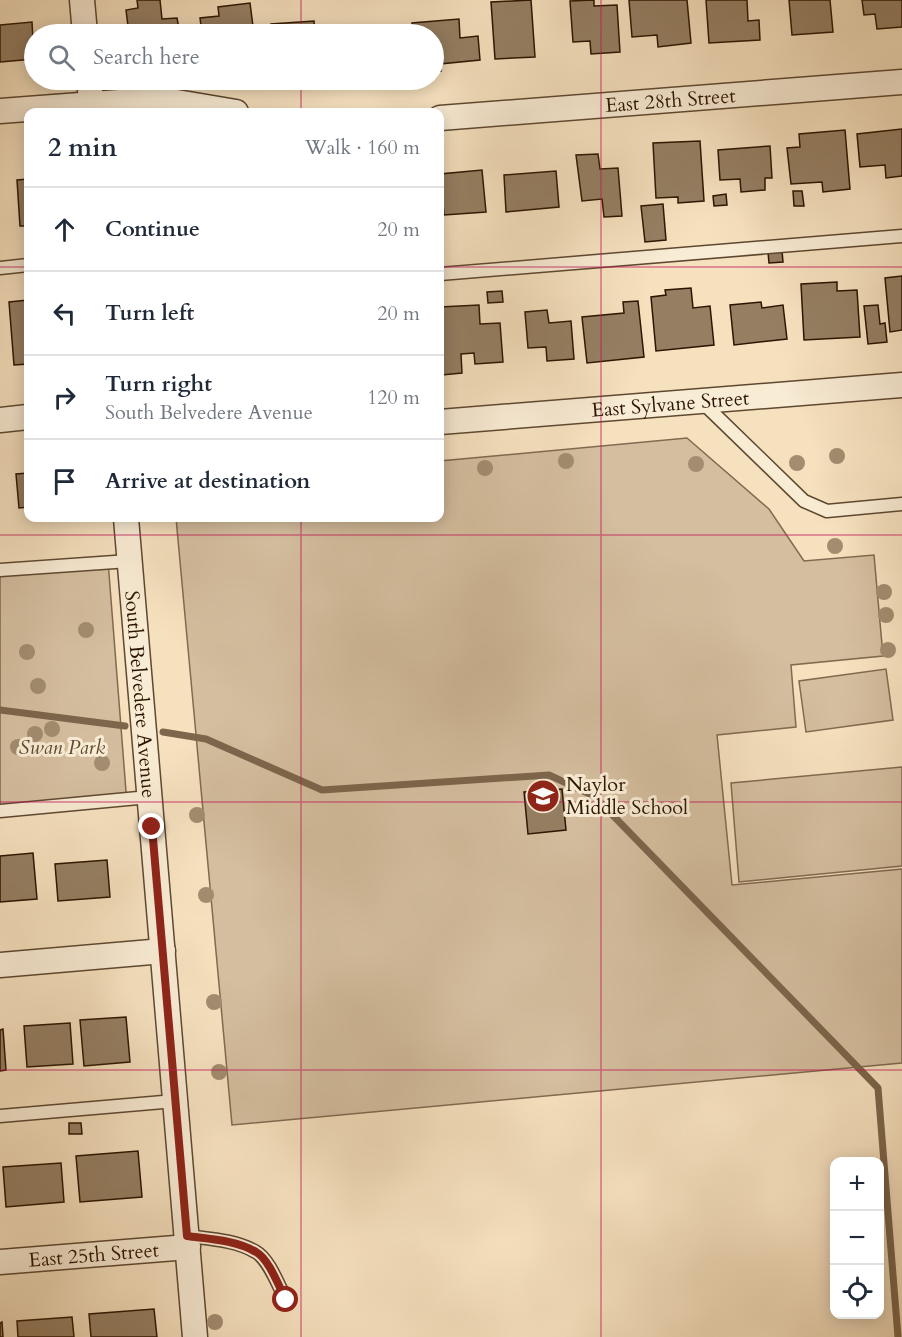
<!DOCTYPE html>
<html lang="en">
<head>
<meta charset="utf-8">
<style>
  body { margin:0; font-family:Cardo,serif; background:#f6f6f7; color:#1f2937 }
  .controls { position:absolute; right:18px; bottom:18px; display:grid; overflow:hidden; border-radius:12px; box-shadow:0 3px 15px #0003 }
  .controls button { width:54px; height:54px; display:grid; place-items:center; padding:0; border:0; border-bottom:2px solid #e0e1e3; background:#fff; color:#1f2937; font:30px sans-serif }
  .stop { position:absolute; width:18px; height:18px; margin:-14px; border:4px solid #8f2418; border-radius:50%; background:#fff }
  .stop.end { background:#8f2418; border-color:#fff; box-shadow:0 2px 6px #0008 }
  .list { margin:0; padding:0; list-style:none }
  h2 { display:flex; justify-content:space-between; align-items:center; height:78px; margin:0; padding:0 24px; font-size:26px }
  h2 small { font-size:20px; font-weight:400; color:#747a83 }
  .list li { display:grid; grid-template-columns:39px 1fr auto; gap:18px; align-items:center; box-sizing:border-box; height:84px; padding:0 24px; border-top:2px solid #e0e1e3 }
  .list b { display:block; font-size:22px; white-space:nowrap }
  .list p { margin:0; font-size:20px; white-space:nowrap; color:#747a83 }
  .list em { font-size:20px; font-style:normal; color:#747a83 }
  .icon { flex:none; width:33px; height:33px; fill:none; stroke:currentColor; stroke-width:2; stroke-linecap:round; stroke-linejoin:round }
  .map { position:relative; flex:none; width:902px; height:1337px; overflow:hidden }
  .search { position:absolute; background:#fff; box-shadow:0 3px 15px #0003; left:24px; top:24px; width:420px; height:66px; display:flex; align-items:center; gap:15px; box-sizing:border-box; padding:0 21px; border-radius:33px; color:#747a83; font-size:22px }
  .panel { position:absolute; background:#fff; box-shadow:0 3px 15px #0003; left:24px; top:108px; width:420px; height:414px; border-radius:12px }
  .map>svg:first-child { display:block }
  .green { fill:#d4be9f; stroke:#806a50; stroke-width:1.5 }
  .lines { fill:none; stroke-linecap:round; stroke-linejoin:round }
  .stream { stroke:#7c664c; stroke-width:7 }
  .building { fill:#957f63; stroke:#2c1500; stroke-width:1.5 }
  .service-casing { stroke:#5e4830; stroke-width:15 }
  .minor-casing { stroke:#5e4830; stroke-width:27 }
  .service { stroke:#f9ecd5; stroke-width:12 }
  .minor { stroke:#f9ecd5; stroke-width:24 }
  .tree { fill:#a28d70 }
  .route { stroke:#8f2418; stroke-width:8 }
  .grid { fill:none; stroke:#c2185b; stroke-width:1.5; stroke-opacity:0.55 }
  .labels { text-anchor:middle; stroke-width:6; stroke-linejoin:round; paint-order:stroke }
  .street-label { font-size:20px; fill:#2c1500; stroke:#f9ecd5 }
  .park-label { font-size:20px; font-style:italic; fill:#5e4830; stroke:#f9ecd5 }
  .poi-label { font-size:20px; fill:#2c1500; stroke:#f9ecd5; text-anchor:start }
</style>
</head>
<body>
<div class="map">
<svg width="902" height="1337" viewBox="0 0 902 1337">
  <rect width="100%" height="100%" fill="#f6e1bf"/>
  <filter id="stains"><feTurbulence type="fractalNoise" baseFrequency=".00333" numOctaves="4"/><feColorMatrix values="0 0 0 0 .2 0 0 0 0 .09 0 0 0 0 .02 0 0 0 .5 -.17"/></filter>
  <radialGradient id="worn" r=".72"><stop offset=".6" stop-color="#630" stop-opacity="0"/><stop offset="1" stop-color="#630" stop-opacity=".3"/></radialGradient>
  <g class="green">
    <path d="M687 438 769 509 804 561 874 555 883 656 791 665 796 727 717 735 732 885 902 869V1063L232 1125 176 518H440V461Z"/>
    <path d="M108 561 127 804 0 816V570Z"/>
    <path d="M886 669 893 720 806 732 799 681Z"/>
    <path d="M902 767V866L739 882 731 783Z"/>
  </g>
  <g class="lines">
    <g class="stream">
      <path d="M0 710 125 726"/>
      <path d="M163 732 206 739 322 790 549 775 594 796 878 1088 898 1337"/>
    </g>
  </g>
  <g class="building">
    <path d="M137 0H160L162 19 177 18 180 34H129L126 10 138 8Z"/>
    <path d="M531 0 535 57 495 59 491 2Z"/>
    <path d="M594 0V6L617 5 620 52 591 54 590 41 573 42 570 1Z"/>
    <path d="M629 0H687L691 43 658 47 657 35 632 37Z"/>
    <path d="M706 0H747L748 21 759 20 760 40 709 43Z"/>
    <path d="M789 0H830L833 32 792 35Z"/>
    <path d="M862 0H902V27L877 29 875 14 864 15Z"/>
    <path d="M250 3 254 34H202L200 18 219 16 218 7Z"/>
    <path d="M459 19 460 38 478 36 480 60 440 64 441 71 434 72V34H413L412 23Z"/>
    <path d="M314 21 315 34H272L271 24Z"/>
    <path d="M32 22 34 59 0 62V25Z"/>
    <path d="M379 27 380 34H346V30Z"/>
    <path d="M902 129V176L886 178 885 165 860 167 857 134Z"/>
    <path d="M845 130 850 189 823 192 822 182 791 184 787 148 800 147 799 134Z"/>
    <path d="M700 141 704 201 678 203V197L656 198 653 143Z"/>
    <path d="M770 146 772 178H765V190L741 192 740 179 720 180 718 150Z"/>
    <path d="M598 154 600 169 618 168 622 216 604 217 602 199 582 201 576 155Z"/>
    <path d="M482 170 486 212 444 215 440 174Z"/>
    <path d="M556 171 559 207 506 212 504 175Z"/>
    <path d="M28 179V226H20L17 180Z"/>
    <path d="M793 191H802L804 206H794Z"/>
    <path d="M726 194 727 205 714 206 713 196Z"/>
    <path d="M663 204 666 240 645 242 641 206Z"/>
    <path d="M782 251 783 262 769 263 768 252Z"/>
    <path d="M902 276V330L890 332 885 278Z"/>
    <path d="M837 282V291L857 290 860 337 804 340 801 284Z"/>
    <path d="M691 288 693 308 710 306 714 345 656 351 651 297 666 295 665 290Z"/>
    <path d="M502 291 503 302 488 303 487 292Z"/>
    <path d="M28 300V364L14 365 9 302Z"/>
    <path d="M638 301 644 357 587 363 582 317 624 313 623 302Z"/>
    <path d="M761 302 762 308 783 305 787 339 734 345 730 305Z"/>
    <path d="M479 305 480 324 500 323 503 362 475 364 474 353 461 354 462 373 442 375 440 307Z"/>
    <path d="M878 305 880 324 885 323 887 342 868 344 864 306Z"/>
    <path d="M547 310 549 323 571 321 574 359 547 361 546 347 528 348 525 312Z"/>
    <path d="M28 473V507L19 508 16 474Z"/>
    <path d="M562 789 566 830 528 834 524 792Z"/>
    <path d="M33 853 37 899 0 902V856Z"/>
    <path d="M107 860 110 897 58 901 55 864Z"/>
    <path d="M126 1017 130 1062 84 1066 80 1020Z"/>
    <path d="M70 1023 73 1064 27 1067 24 1026Z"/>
    <path d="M3 1029 6 1070 0 1071V1030Z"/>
    <path d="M69 1123H81L82 1134H69Z"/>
    <path d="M138 1151 142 1197 80 1202 76 1156Z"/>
    <path d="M61 1163 64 1202 6 1207 3 1167Z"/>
    <path d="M154 1309 157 1337H91L89 1314Z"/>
    <path d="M72 1317 74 1337H18L17 1321Z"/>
    <path d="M2 1322 3 1337H0V1323Z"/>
  </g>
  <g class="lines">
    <g class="service-casing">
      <g id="service">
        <path d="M0 268 28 265"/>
        <path d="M440 274 902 236"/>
        <path d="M702 402 804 501 827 511 902 504"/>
        <path d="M0 570 129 561"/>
        <path d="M0 811 149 797"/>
        <path d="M0 1116 175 1101"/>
        <path d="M187 1236C210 1239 236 1240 256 1252 269 1259 279 1287 286 1300"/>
      </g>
    </g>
    <g class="minor-casing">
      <g id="minor">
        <path d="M82 0 85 34"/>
        <path d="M89 80 92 112"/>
        <path d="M0 111 159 99 236 112"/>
        <path id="s1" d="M440 118 902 82"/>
        <path d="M0 420 28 417"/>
        <path id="s2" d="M440 422 902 385"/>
        <path id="s3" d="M126 518 195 1337"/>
        <path d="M0 965 163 951"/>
        <path id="s4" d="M0 1262 188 1247"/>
      </g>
    </g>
    <use href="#service" class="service"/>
    <use href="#minor" class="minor"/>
  </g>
  <g class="tree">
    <circle cx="837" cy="456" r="8"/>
    <circle cx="566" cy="461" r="8"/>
    <circle cx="797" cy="463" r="8"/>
    <circle cx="696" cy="464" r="8"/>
    <circle cx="485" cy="468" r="8"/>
    <circle cx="835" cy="546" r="8"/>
    <circle cx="884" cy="592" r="8"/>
    <circle cx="886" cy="615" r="8"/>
    <circle cx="86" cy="630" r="8"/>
    <circle cx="888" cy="650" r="8"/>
    <circle cx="27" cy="652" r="8"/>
    <circle cx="38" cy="686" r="8"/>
    <circle cx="52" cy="729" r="8"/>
    <circle cx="35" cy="734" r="8"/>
    <circle cx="18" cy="747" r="8"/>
    <circle cx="102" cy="763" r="8"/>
    <circle cx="197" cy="815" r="8"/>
    <circle cx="206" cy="895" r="8"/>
    <circle cx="214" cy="1002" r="8"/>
    <circle cx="219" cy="1072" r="8"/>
    <circle cx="215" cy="1322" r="8"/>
  </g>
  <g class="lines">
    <path class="route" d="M152 827 187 1236C209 1239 236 1240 256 1252 269 1259 279 1287 286 1300"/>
  </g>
  <path class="grid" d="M301 0V34M601 0V1337M301 80V112M0 267H28M440 267H902M301 518V1337M0 535H902M0 802H902M0 1070H902"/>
  <defs>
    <g id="school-disc" transform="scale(1.725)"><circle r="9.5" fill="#8f2418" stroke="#f9ecd5"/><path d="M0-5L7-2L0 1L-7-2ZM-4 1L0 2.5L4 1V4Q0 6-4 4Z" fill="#fff"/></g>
  </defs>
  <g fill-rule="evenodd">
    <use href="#school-disc" x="543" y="796"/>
  </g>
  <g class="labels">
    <g class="street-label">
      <text dy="7" stroke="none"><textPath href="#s1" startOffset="231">East 28th Street</textPath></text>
      <text dy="7" stroke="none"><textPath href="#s2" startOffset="231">East Sylvane Street</textPath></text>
      <text dy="7" stroke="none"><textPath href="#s3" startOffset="177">South Belvedere Avenue</textPath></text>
      <text dy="7" stroke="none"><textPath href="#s4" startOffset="94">East 25th Street</textPath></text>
    </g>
    <g class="park-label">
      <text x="62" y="754">Swan Park</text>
    </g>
    <g class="poi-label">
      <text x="566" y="791">Naylor<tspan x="566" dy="23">Middle School</tspan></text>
    </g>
  </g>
  <rect width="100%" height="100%" filter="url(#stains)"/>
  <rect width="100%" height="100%" fill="url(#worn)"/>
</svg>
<div class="controls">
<button>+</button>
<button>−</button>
<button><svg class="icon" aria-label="locate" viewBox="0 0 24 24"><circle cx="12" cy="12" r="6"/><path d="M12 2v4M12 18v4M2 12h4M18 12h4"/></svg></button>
</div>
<div class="stop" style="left:286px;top:1300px"></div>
<div class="stop end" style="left:152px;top:827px"></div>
<div class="search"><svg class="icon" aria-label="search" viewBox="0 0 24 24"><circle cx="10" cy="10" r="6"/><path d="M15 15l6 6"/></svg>Search here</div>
<section class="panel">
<h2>2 min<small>Walk · 160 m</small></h2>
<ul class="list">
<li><svg class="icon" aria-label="ahead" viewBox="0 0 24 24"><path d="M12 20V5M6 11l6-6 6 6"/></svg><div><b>Continue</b></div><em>20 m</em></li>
<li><svg class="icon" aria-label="left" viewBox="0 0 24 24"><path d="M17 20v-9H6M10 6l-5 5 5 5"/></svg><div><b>Turn left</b></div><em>20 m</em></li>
<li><svg class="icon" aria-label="right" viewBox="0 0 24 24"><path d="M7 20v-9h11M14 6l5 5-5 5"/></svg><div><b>Turn right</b><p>South Belvedere Avenue</p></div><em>120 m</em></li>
<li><svg class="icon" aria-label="arrive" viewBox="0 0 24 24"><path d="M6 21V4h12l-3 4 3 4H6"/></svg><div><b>Arrive at destination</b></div></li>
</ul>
</section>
</div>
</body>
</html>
